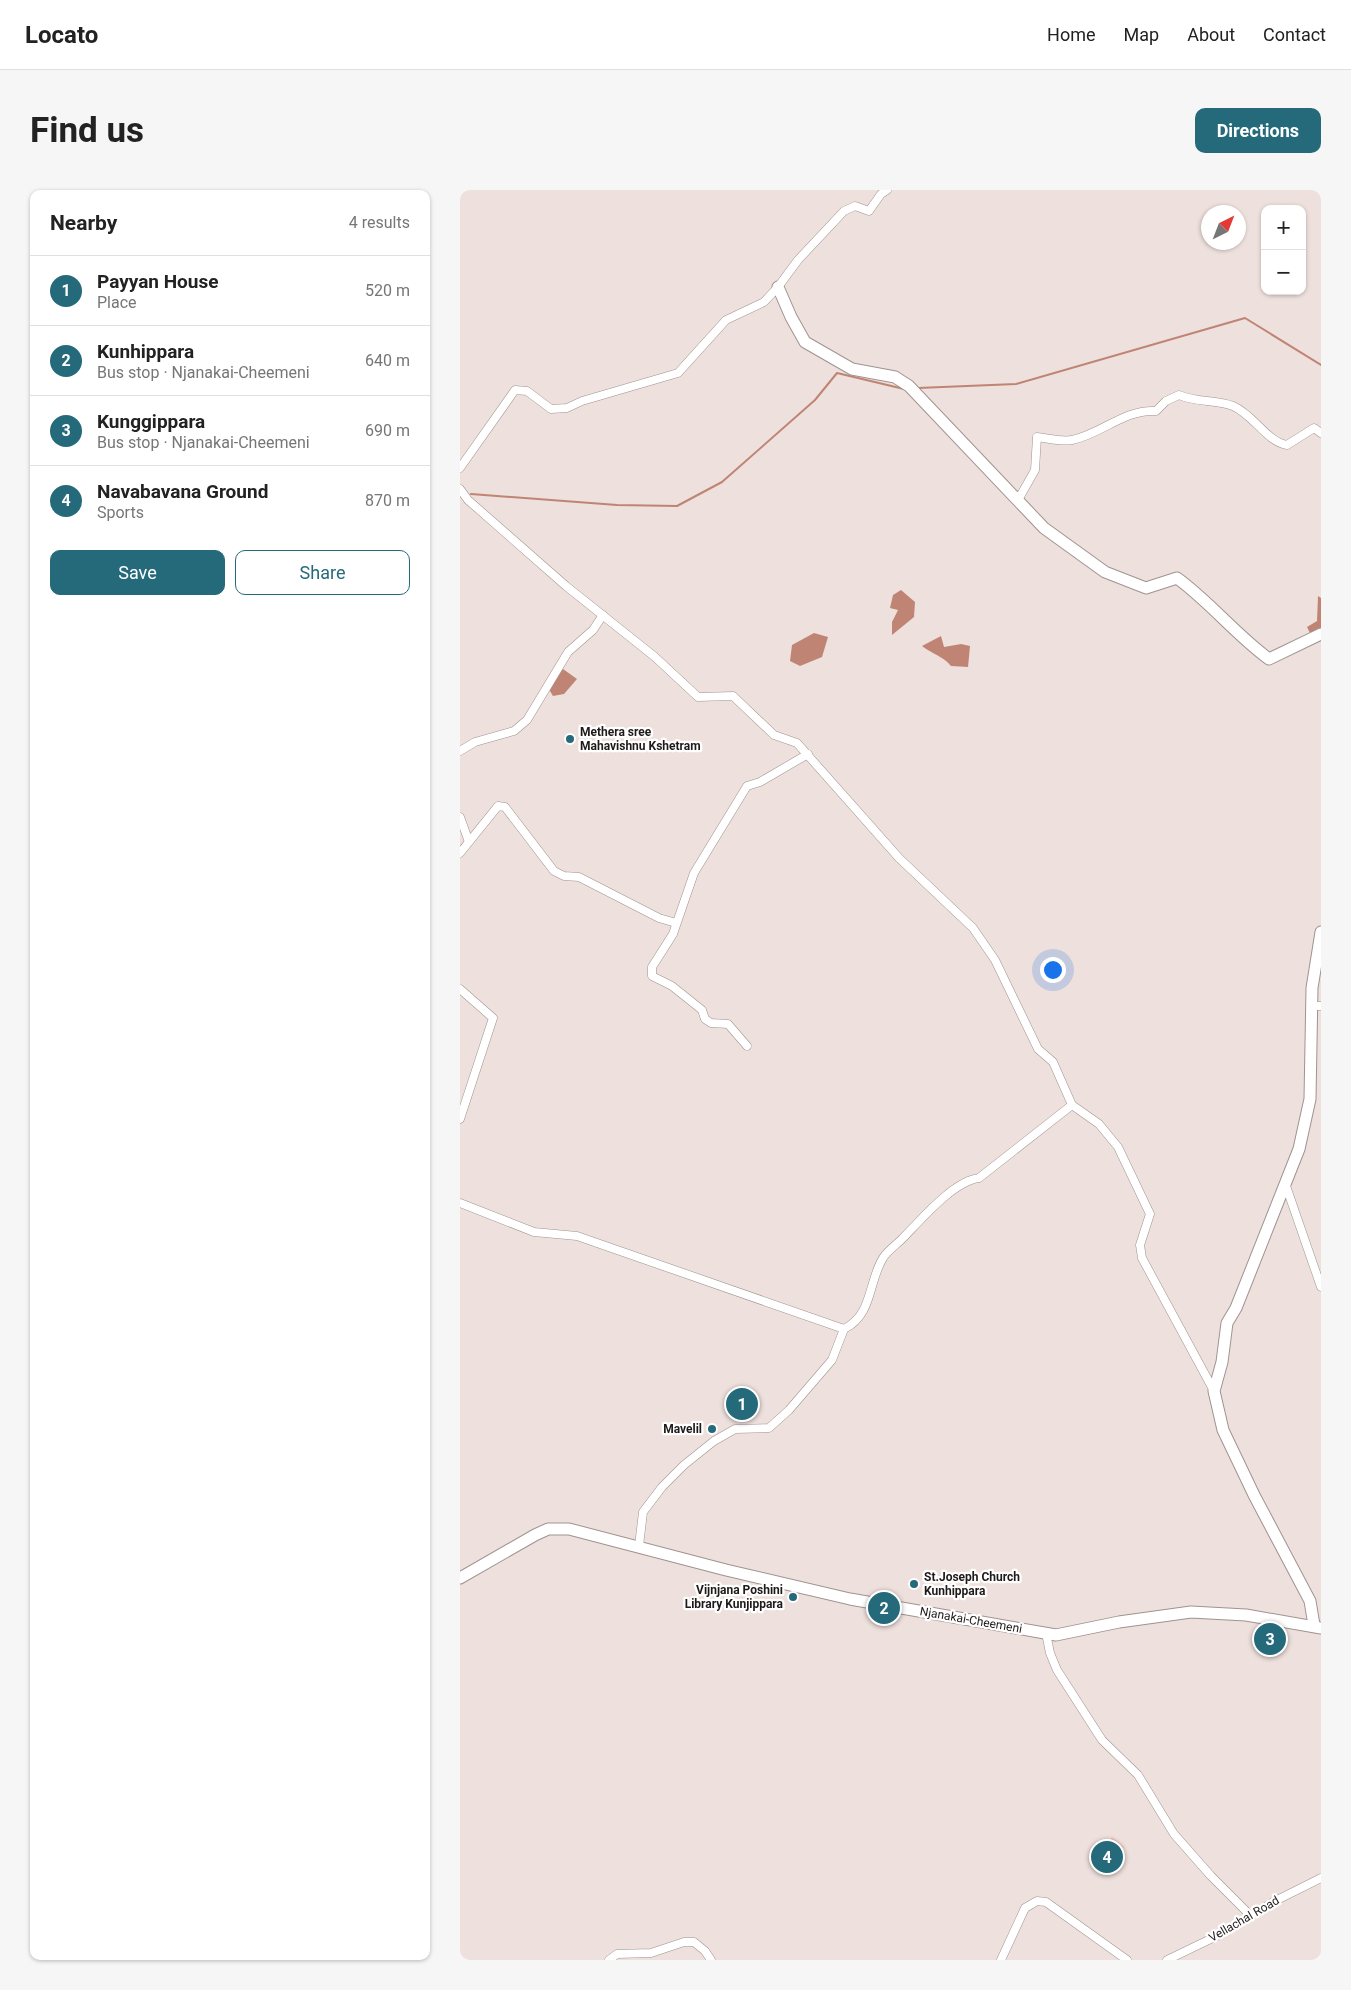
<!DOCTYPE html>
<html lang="en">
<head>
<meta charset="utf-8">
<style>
  body { margin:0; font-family:Roboto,sans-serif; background:#f6f6f6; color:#222 }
  .controls { position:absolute; right:15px; top:15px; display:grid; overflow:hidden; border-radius:10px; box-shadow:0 1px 4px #0004 }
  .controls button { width:45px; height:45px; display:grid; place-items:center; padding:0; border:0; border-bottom:1px solid #e0e0e0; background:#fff; color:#222; font:25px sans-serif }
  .compass { position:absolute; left:741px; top:15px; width:45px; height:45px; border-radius:50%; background:#fff; box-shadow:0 1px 4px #0004; rotate:42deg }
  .you { position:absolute; left:592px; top:779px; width:18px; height:18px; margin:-12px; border:4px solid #fff; border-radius:50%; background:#1a73e8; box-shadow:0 0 0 8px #1a73e833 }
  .badge { display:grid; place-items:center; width:32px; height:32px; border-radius:50%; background:#256a7a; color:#fff; font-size:16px; font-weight:700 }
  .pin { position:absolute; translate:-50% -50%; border:2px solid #fff; box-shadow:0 1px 5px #0006 }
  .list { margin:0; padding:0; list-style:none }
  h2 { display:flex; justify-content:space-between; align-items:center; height:65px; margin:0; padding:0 20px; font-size:21px }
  h2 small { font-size:16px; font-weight:400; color:#767676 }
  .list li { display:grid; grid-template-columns:32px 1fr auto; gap:15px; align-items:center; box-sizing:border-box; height:70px; padding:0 20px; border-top:1px solid #e0e0e0 }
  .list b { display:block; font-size:19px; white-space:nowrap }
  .list p { margin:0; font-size:16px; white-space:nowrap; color:#767676 }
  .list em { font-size:16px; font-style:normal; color:#767676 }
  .actions { display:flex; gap:10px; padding:15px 20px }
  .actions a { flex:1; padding:11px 0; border:1px solid #256a7a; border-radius:10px; text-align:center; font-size:18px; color:#256a7a }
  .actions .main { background:#256a7a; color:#fff }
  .map { position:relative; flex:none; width:861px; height:1770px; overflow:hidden; border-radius:10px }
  header { display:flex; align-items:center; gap:30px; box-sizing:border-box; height:70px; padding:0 25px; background:#fff; border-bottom:1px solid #e0e0e0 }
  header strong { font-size:24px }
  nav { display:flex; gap:28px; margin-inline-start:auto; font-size:18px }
  .intro { display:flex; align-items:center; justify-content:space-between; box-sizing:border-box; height:120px; padding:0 30px }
  h1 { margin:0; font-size:35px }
  .button { padding:12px 22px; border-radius:10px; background:#256a7a; color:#fff; font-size:18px; font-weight:700 }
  main { display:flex; gap:30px; padding:0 30px }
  aside { flex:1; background:#fff; border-radius:10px; box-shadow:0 1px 4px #0004 }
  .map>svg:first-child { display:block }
  .green { fill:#fac3b3 }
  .water { fill:#c08474 }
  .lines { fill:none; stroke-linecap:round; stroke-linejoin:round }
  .stream { stroke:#c08474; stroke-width:2 }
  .street-casing { stroke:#9f9390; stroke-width:9 }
  .secondary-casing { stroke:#9f9390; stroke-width:13 }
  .street { stroke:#fff; stroke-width:8 }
  .secondary { stroke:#fff; stroke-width:11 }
  .poi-dot { fill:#256a7a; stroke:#fff; stroke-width:2 }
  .labels { text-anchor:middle; stroke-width:4.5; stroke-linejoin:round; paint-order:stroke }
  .poi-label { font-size:12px; font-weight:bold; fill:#1f1a19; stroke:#fff; text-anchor:start }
  .street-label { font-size:12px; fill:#1f1a19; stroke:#fff }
</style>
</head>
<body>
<header>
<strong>Locato</strong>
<nav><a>Home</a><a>Map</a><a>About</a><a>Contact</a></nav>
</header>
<div class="intro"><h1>Find us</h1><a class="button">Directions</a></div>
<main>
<aside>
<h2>Nearby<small>4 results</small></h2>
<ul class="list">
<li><span class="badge">1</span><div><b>Payyan House</b><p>Place</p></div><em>520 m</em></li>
<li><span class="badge">2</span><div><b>Kunhippara</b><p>Bus stop · Njanakai-Cheemeni</p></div><em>640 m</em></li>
<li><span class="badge">3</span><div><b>Kunggippara</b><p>Bus stop · Njanakai-Cheemeni</p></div><em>690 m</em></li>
<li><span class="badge">4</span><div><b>Navabavana Ground</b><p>Sports</p></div><em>870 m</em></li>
</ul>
<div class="actions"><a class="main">Save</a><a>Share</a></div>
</aside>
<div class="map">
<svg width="861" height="1770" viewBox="0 0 861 1770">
  <rect width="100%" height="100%" fill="#eee0dd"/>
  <path class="green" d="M652 1647 664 1657 642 1685 631 1676Z"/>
  <g class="water">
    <path d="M441 400 455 412 454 427 432 445V432L438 420 430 418 433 405Z"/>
    <path d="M858 406 861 408V440L850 443 847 437 857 431Z"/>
    <path d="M354 443 368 447 362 467 340 476 330 471 332 455Z"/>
    <path d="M481 446 484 457 501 454 510 456 508 477 491 476C483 466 472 464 462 456Z"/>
    <path d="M103 479 117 489 104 504 93 506 90 501 91 489Z"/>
  </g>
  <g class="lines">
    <g class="stream">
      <path d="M458 198 556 194 785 128 861 175"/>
      <path d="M11 304 157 315 217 316 262 292 355 210 377 183 444 199"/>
    </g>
    <g class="street-casing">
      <g id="street">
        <path d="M0 278 55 200 67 201 91 219 107 218 122 211 218 183 266 130 304 112 318 97 338 70 384 21 395 16 409 21 421 4 427 0"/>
        <path d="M0 299 8 310 106 396 195 467 238 507 273 506 314 545 337 553 439 668 513 738 535 770 578 859 593 872 612 915 639 934 658 957 690 1024 680 1055 682 1068 754 1201"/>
        <path d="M558 310 575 280 577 247C587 248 601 252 612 250 642 244 664 219 696 221L706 211 719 205C737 213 755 209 773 216 794 225 807 252 827 255L854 238 861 243"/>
        <path d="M0 561 15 552 54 541 67 530 108 462 133 440 143 425"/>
        <path d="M0 627 9 652"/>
        <path d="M0 663 38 616 45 617 94 681 104 686 119 687 199 728 216 733"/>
        <path d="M0 799 33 828 0 929"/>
        <path d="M853 816H861"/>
        <path d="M287 856 268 834 251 833 245 829 242 820 212 796 192 786V777L213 744 234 683 287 596 300 592 348 564"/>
        <path d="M825 993 861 1097"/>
        <path d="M0 1013 74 1042 117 1046 384 1139"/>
        <path d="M179 1356 183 1322 202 1297 224 1275 254 1251 275 1239 309 1238 329 1220 372 1170 384 1139C413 1125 408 1092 423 1068 427 1061 436 1055 442 1049 460 1031 493 991 519 988L612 915"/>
        <path d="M586 1443 590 1463 597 1480 642 1550 678 1585 714 1644 751 1686 791 1726"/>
        <path d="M149 1770 157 1764 191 1763 224 1752H234L245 1761 251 1770"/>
        <path d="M541 1770 565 1718 577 1711 586 1712 667 1770"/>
        <path d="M707 1770 761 1744 815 1711 861 1688"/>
      </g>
    </g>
    <g class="secondary-casing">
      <g id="secondary">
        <path d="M318 97 331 127 345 152 392 179 435 187 449 196 584 338 645 382 686 398 717 388C750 412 776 445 809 469L861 444"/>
        <path d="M0 1388 75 1345 88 1339H109L266 1380 390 1409 596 1445 659 1432 731 1422 786 1425 861 1438"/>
        <path d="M854 1435 850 1411 794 1305 763 1240 754 1201 762 1172 767 1133 776 1118 839 959 850 909 852 798 861 742"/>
      </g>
    </g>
    <use href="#street" class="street"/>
    <use href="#secondary" class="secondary"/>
  </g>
  <g class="poi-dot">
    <circle cx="110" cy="549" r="5"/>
    <circle cx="252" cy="1239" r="5"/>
    <circle cx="454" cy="1394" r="5"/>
    <circle cx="333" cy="1407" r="5"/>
  </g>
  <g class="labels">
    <g class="poi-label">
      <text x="120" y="546">Methera sree<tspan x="120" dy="14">Mahavishnu Kshetram</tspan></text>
      <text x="242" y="1243" text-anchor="end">Mavelil</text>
      <text x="464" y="1391">St.Joseph Church<tspan x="464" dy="14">Kunhippara</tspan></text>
      <text x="323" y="1404" text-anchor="end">Vijnjana Poshini<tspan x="323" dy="14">Library Kunjippara</tspan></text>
    </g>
    <g class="street-label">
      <text transform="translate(511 1430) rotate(10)" y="4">Njanakai-Cheemeni</text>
      <text transform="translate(784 1729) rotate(-30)" y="4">Vellachal Road</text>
    </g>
  </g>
</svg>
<div class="controls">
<button>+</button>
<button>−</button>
</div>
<svg class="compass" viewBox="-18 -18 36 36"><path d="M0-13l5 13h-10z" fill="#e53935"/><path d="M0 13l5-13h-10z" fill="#767676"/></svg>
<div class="you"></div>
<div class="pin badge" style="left:282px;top:1214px">1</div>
<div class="pin badge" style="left:424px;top:1418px">2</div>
<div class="pin badge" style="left:810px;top:1449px">3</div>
<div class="pin badge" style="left:647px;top:1667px">4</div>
</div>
</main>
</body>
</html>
